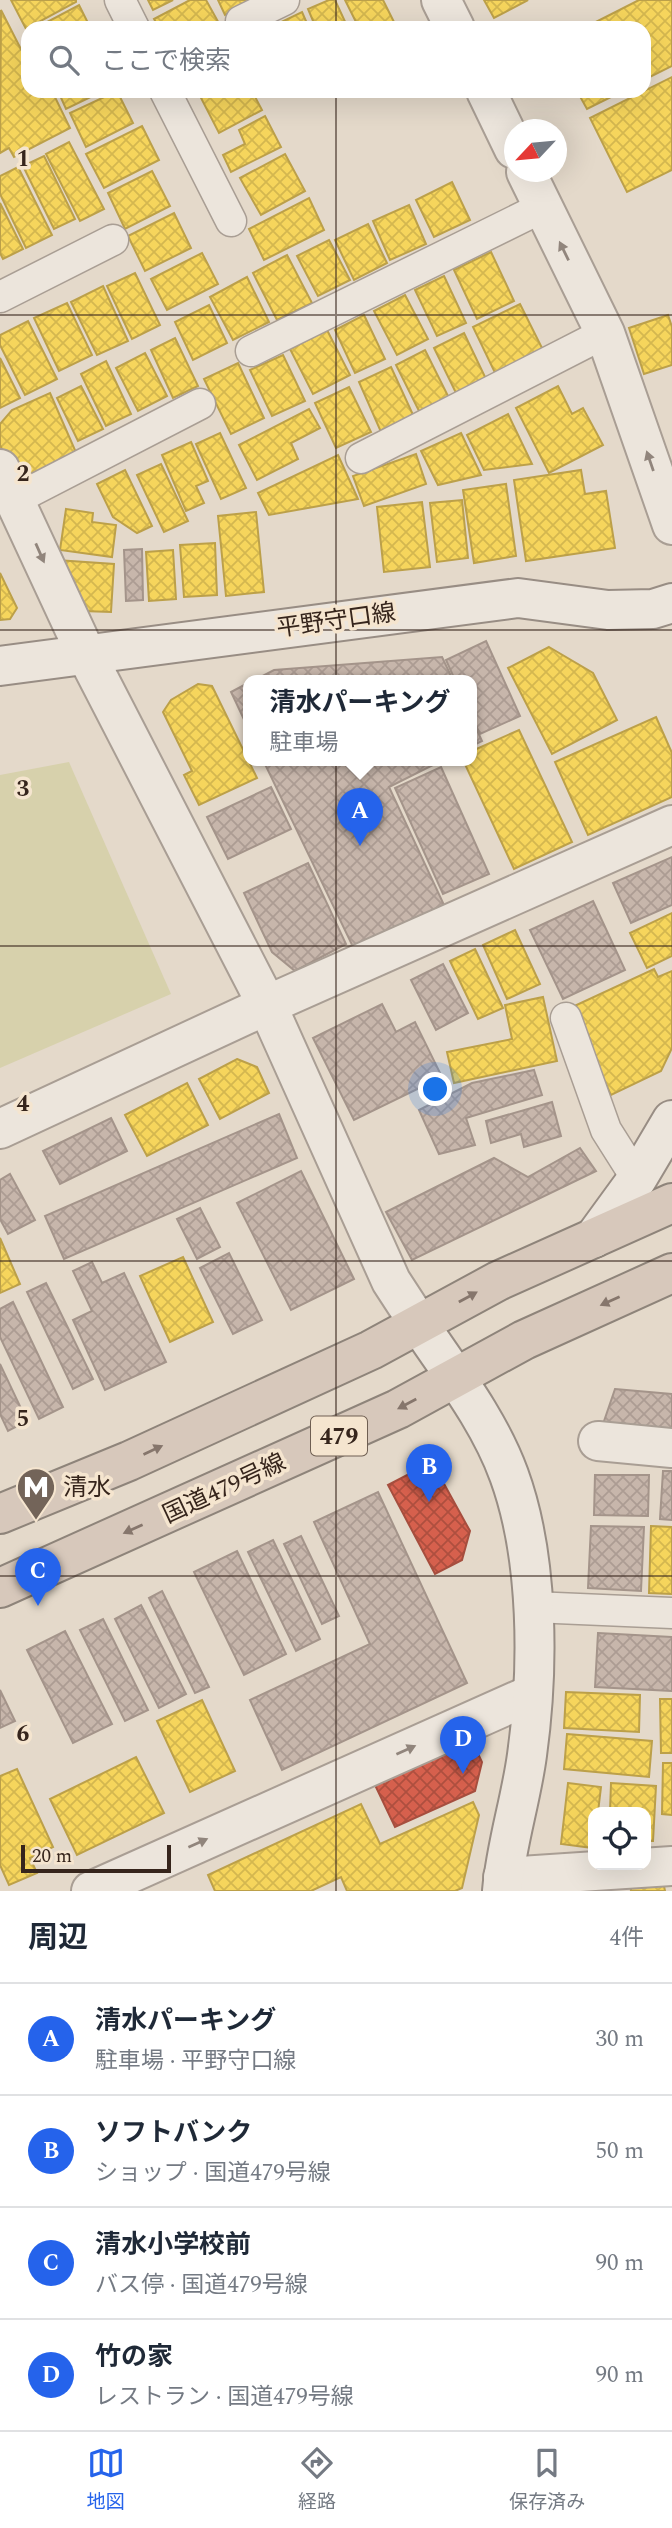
<!DOCTYPE html>
<html lang="ja">
<head>
<meta charset="utf-8">
<style>
  body { margin:0; font-family:Spectral,"Noto Sans JP",serif; background:#f6f6f7; color:#1f2937 }
  .controls { position:absolute; right:21px; bottom:21px; display:grid; overflow:hidden; border-radius:14px; box-shadow:0 7px 28px #0002 }
  .controls button { width:63px; height:63px; display:grid; place-items:center; padding:0; border:0; border-bottom:2px solid #e0e1e3; background:#fff; color:#1f2937; font:35px sans-serif }
  .compass { position:absolute; left:504px; top:119px; width:63px; height:63px; border-radius:50%; background:#fff; box-shadow:0 7px 28px #0002; rotate:244deg }
  .scale { position:absolute; left:21px; bottom:18px; width:150px; box-sizing:border-box; padding-left:7px; border:4px solid #36251c; border-top:0; font-size:19px; line-height:24px; white-space:nowrap; color:#36251c; -webkit-text-stroke:5px #f5e5cf; paint-order:stroke }
  .you { position:absolute; left:436px; top:1090px; width:24px; height:24px; margin:-18px; border:5px solid #fff; border-radius:50%; background:#1a73e8; box-shadow:0 0 0 10px #1a73e833 }
  .badge { display:grid; place-items:center; width:46px; height:46px; border-radius:50%; background:#2563eb; color:#fff; font-size:23px; font-weight:700 }
  .pin { position:absolute; translate:-50% -58px; filter:drop-shadow(0 2px 4px #0008) }
  .pin::after { content:''; position:absolute; top:37px; width:24px; height:21px; background:inherit; clip-path:polygon(0 0,100% 0,50% 100%) }
  .popup { position:absolute; left:243px; top:675px; width:234px; height:91px; box-sizing:border-box; display:grid; place-content:center; border-radius:14px; background:#fff; filter:drop-shadow(0 2px 5px #0005); font-size:23px; white-space:nowrap; color:#747a83 }
  .popup b { font-size:26px; color:#1f2937 }
  .popup::after { content:''; position:absolute; left:50%; top:100%; margin-left:-14px; border:14px solid transparent; border-top-color:#fff }
  .list { margin:0; padding:0; list-style:none }
  h2 { display:flex; justify-content:space-between; align-items:center; height:91px; margin:0; padding:0 28px; font-size:30px }
  h2 small { font-size:23px; font-weight:400; color:#747a83 }
  .list li { display:grid; grid-template-columns:46px 1fr auto; gap:21px; align-items:center; box-sizing:border-box; height:112px; padding:0 28px; border-top:2px solid #e0e1e3 }
  .list b { display:block; font-size:26px; white-space:nowrap }
  .list p { margin:0; font-size:23px; white-space:nowrap; color:#747a83 }
  .list em { font-size:23px; font-style:normal; color:#747a83 }
  .icon { flex:none; width:38px; height:38px; fill:none; stroke:currentColor; stroke-width:2; stroke-linecap:round; stroke-linejoin:round }
  .map { position:relative; flex:none; width:672px; height:1891px; overflow:hidden }
  .search { position:absolute; background:#fff; box-shadow:0 7px 28px #0002; left:21px; right:21px; top:21px; height:77px; display:flex; align-items:center; gap:18px; box-sizing:border-box; padding:0 24px; border-radius:21px; color:#747a83; font-size:26px }
  .sheet { height:539px; background:#fff }
  nav { display:flex; justify-content:space-around; align-items:center; box-sizing:border-box; height:98px; border-top:2px solid #e0e1e3; background:#fff; font-size:19px; color:#747a83 }
  nav a { display:grid; justify-items:center; gap:4px }
  nav .on { color:#2563eb }
  .map>svg:first-child { display:block }
  .pitch { fill:#d7d1ac }
  .homes { fill:url(#homes-cross-hatch); stroke:#bca049; stroke-width:2 }
  .shops { fill:url(#shops-cross-hatch); stroke:#a64e3e; stroke-width:2 }
  .building { fill:url(#building-cross-hatch); stroke:#a4948a; stroke-width:2 }
  .lines { fill:none; stroke-linecap:round; stroke-linejoin:round }
  .lane-casing { stroke:#a99e94; stroke-width:33 }
  .street-casing { stroke:#a99e94; stroke-width:42 }
  .secondary-casing { stroke:#988d84; stroke-width:42 }
  .highway-casing { stroke:#8e847a; stroke-width:42 }
  .lane { stroke:#ece5dc; stroke-width:30 }
  .street { stroke:#ece5dc; stroke-width:38 }
  .secondary { stroke:#ece5dc; stroke-width:38 }
  .highway { stroke:#d7c8bb; stroke-width:38 }
  .oneway { fill:#91857c }
  .oneway2 { fill:#86766c }
  .grid { fill:none; stroke:#36251c; stroke-width:2; stroke-opacity:0.55 }
  .labels { text-anchor:middle; stroke-width:7; stroke-linejoin:round; paint-order:stroke }
  .shield { fill:#f5e5cf; stroke:#6f5f52; stroke-width:2 }
  .shield-label { font-size:23px; font-weight:bold; fill:#36251c }
  .street-label { font-size:24px; fill:#36251c; stroke:#f5e5cf }
  .poi-label { font-size:24px; fill:#36251c; stroke:#f5e5cf; text-anchor:start }
  .grid-label { font-size:23px; text-anchor:middle; font-weight:bold; fill:#36251c; stroke:#f5e5cf; stroke-width:7; stroke-linejoin:round; paint-order:stroke }
</style>
</head>
<body>
<div class="map">
<svg width="672" height="1891" viewBox="0 0 672 1891">
  <defs>
    <pattern id="homes-cross-hatch" width="8" height="8" patternUnits="userSpaceOnUse" patternTransform="scale(1.75)"><rect width="8" height="8" fill="#f6d55c"/><path d="M0 0l8 8M0 8l8-8" fill="none" stroke="#d4b74f"/></pattern>
    <pattern id="shops-cross-hatch" width="8" height="8" patternUnits="userSpaceOnUse" patternTransform="scale(1.75)"><rect width="8" height="8" fill="#d6604d"/><path d="M0 0l8 8M0 8l8-8" fill="none" stroke="#ae4f3f"/></pattern>
    <pattern id="building-cross-hatch" width="8" height="8" patternUnits="userSpaceOnUse" patternTransform="scale(1.75)"><rect width="8" height="8" fill="#c7b6ab"/><path d="M0 0l8 8M0 8l8-8" fill="none" stroke="#ac9c93"/></pattern>
  </defs>
  <rect width="100%" height="100%" fill="#e4d9ca"/>
  <path class="pitch" d="M69 762 171 994 0 1068V775Z"/>
  <g class="homes">
    <path d="M11 0H76V2L26 29Z"/>
    <path d="M148 0H173L153 10Z"/>
    <path d="M190 0H206L221 27 159 28 154 19Z"/>
    <path d="M218 0H252L253 2 225 15Z"/>
    <path d="M329 0H335L348 28H316L308 9Z"/>
    <path d="M345 0H383L395 24 386 28H359Z"/>
    <path d="M484 0H528L494 18Z"/>
    <path d="M639 0H672V66L644 80V28H584Z"/>
    <path d="M79 5 90 27 88 28H36Z"/>
    <path d="M1 10 28 63V91H52L70 128 14 157 9 148 0 153Z"/>
    <path d="M302 12 309 28H276L275 25Z"/>
    <path d="M672 77V170L627 192 590 118Z"/>
    <path d="M58 91H103L66 109Z"/>
    <path d="M117 91 133 123 86 147 70 113Z"/>
    <path d="M214 91H252L262 110 219 133 201 98Z"/>
    <path d="M577 91H623L587 109Z"/>
    <path d="M265 116 281 147 231 172 223 155 245 144 239 130Z"/>
    <path d="M142 126 159 160 104 188 86 154Z"/>
    <path d="M69 142 104 209 80 221 46 154Z"/>
    <path d="M285 154 305 191 261 215 240 178Z"/>
    <path d="M44 156 75 219 54 229 23 166Z"/>
    <path d="M18 167 52 235 26 248 0 194V176Z"/>
    <path d="M152 171 170 206 125 229 108 193Z"/>
    <path d="M452 182 470 220 434 237 416 200Z"/>
    <path d="M309 198 324 230 264 260 249 229Z"/>
    <path d="M0 203 23 249 3 259 0 253Z"/>
    <path d="M409 205 426 244 390 260 373 221Z"/>
    <path d="M174 213 191 248 145 271 128 236Z"/>
    <path d="M368 224 387 263 354 280 335 240Z"/>
    <path d="M329 240 350 280 318 296 297 256Z"/>
    <path d="M491 252 514 301 477 319 454 270Z"/>
    <path d="M202 253 218 284 167 310 151 279Z"/>
    <path d="M287 255 312 303 277 320 253 273Z"/>
    <path d="M135 273 160 325 132 339 107 286Z"/>
    <path d="M444 276 466 323 437 336 415 290Z"/>
    <path d="M247 277 269 322 233 340 210 297Z"/>
    <path d="M103 286 128 341 97 355 71 302Z"/>
    <path d="M405 295 428 339 397 355 374 311Z"/>
    <path d="M67 303 92 355 59 371 34 318Z"/>
    <path d="M520 304 545 354 497 377 473 327Z"/>
    <path d="M209 305 227 343 193 360 175 322Z"/>
    <path d="M364 315 385 359 355 373 335 330Z"/>
    <path d="M668 315 672 327V365L644 374 629 328Z"/>
    <path d="M28 321 57 379 25 395 0 345V335Z"/>
    <path d="M327 330 350 375 313 394 290 349Z"/>
    <path d="M464 333 486 379 456 393 434 348Z"/>
    <path d="M175 338 198 386 173 398 151 350Z"/>
    <path d="M425 350 449 398 420 413 396 365Z"/>
    <path d="M145 353 167 396 138 411 116 368Z"/>
    <path d="M283 355 305 401 272 416 250 370Z"/>
    <path d="M0 358 20 398 0 408Z"/>
    <path d="M106 361 131 414 106 426 81 374Z"/>
    <path d="M238 363 264 418 231 434 204 379Z"/>
    <path d="M391 367 414 417 381 432 359 382Z"/>
    <path d="M81 386 103 429 78 441 57 398Z"/>
    <path d="M558 386 572 414 583 408 603 445 549 473 516 408Z"/>
    <path d="M349 387 371 432 336 448 315 403Z"/>
    <path d="M50 393 78 457 18 484 0 445V424L12 410Z"/>
    <path d="M309 409 320 428 291 443 298 459 257 480 239 445Z"/>
    <path d="M508 414 532 464 484 470 467 435Z"/>
    <path d="M220 433 246 488 221 499 196 444Z"/>
    <path d="M461 433 481 475 438 485 421 451Z"/>
    <path d="M191 442 208 481 196 486 204 503 186 511 162 455Z"/>
    <path d="M416 454 426 484 364 506 353 476Z"/>
    <path d="M338 455 358 499 269 515 258 493Z"/>
    <path d="M161 464 188 521 164 532 137 475Z"/>
    <path d="M125 470 152 526 137 533 113 517 97 484Z"/>
    <path d="M581 470 585 494 606 491 615 548 526 561 514 480Z"/>
    <path d="M506 484 516 556 474 563 463 490Z"/>
    <path d="M462 500 468 558 437 562 430 503Z"/>
    <path d="M422 502 430 567 384 572 377 507Z"/>
    <path d="M66 509 93 513 92 522 116 525 112 557 60 550Z"/>
    <path d="M256 512 264 592 226 596 218 516Z"/>
    <path d="M215 543 217 595 184 597 180 545Z"/>
    <path d="M173 550 176 599 149 601 146 552Z"/>
    <path d="M56 560 114 564 111 612 82 611Z"/>
    <path d="M0 573 17 608 10 619 0 620Z"/>
    <path d="M549 647 593 673 617 720 552 754 508 668Z"/>
    <path d="M198 684 212 686 257 778 199 805 184 775 192 771 163 712 171 700Z"/>
    <path d="M656 717 672 753V797L588 835 555 762Z"/>
    <path d="M519 730 572 842 514 869 463 760H472V751Z"/>
    <path d="M672 913V956L647 968 630 933Z"/>
    <path d="M515 930 540 984 507 999 483 945Z"/>
    <path d="M475 949 503 1008 478 1019 450 961Z"/>
    <path d="M654 969 658 977 672 971V1048L661 1071 611 1095 570 1008Z"/>
    <path d="M543 997 557 1061 454 1083 447 1052 512 1039 505 1005Z"/>
    <path d="M237 1059 257 1067 269 1093 220 1119 199 1079Z"/>
    <path d="M187 1083 208 1125 147 1156 125 1115Z"/>
    <path d="M0 1238 20 1284 0 1293Z"/>
    <path d="M183 1257 213 1322 170 1342 140 1276Z"/>
    <path d="M651 1526 672 1527V1594L649 1593Z"/>
    <path d="M566 1692 640 1695 639 1732 564 1728Z"/>
    <path d="M660 1699H672V1753H661Z"/>
    <path d="M202 1700 235 1771 190 1792 157 1721Z"/>
    <path d="M567 1734 652 1741 649 1777 564 1769Z"/>
    <path d="M136 1757 164 1813 77 1855 50 1799Z"/>
    <path d="M663 1763H672V1815L662 1814Z"/>
    <path d="M17 1769 53 1847 30 1858 37 1873 9 1885 0 1865V1776Z"/>
    <path d="M568 1783 601 1787 598 1812H593V1848L561 1844Z"/>
    <path d="M611 1783 656 1786 653 1841H646V1812H610Z"/>
    <path d="M473 1802 479 1815 462 1888 455 1891H347L341 1877 311 1891H215L208 1875 361 1804 380 1844Z"/>
    <path d="M662 1876 665 1891H631L630 1882Z"/>
  </g>
  <g class="shops">
    <path d="M432 1462 470 1531 462 1560 435 1574 388 1485Z"/>
    <path d="M472 1741 482 1762 475 1791 395 1827 375 1785Z"/>
  </g>
  <g class="building">
    <path d="M142 549 143 600 126 601 124 550Z"/>
    <path d="M486 641 520 716 480 734 472 717V680H455L446 660Z"/>
    <path d="M442 657 453 680H255L274 670Z"/>
    <path d="M248 683V728L231 692Z"/>
    <path d="M472 719 482 741 472 746Z"/>
    <path d="M263 760H443L389 787 444 905 354 949Z"/>
    <path d="M441 767 489 874 443 894 395 788Z"/>
    <path d="M271 787 291 829 228 859 207 817Z"/>
    <path d="M672 857V905L631 923 613 883Z"/>
    <path d="M308 863 346 944 295 971 272 952 244 893Z"/>
    <path d="M593 901 625 970 563 999 530 930Z"/>
    <path d="M443 964 468 1013 436 1030 411 980Z"/>
    <path d="M382 1004 396 1032 415 1022 442 1077 354 1120 313 1038Z"/>
    <path d="M534 1070 542 1095 466 1118 475 1145 439 1154 419 1110 472 1083Z"/>
    <path d="M552 1102 561 1136 524 1147 521 1134 491 1143 486 1121Z"/>
    <path d="M279 1114 297 1158 64 1259 45 1216Z"/>
    <path d="M111 1118 127 1151 60 1184 43 1151Z"/>
    <path d="M580 1148 596 1171 412 1260 386 1212 494 1158 528 1177Z"/>
    <path d="M301 1171 354 1279 291 1310 237 1203Z"/>
    <path d="M10 1174 35 1220 8 1234 0 1219V1180Z"/>
    <path d="M200 1208 220 1247 197 1259 177 1219Z"/>
    <path d="M229 1253 262 1320 233 1334 200 1268Z"/>
    <path d="M92 1262 102 1283 124 1273 166 1362 105 1390 73 1320 92 1311 73 1271Z"/>
    <path d="M46 1283 93 1379 73 1389 27 1292Z"/>
    <path d="M13 1302 63 1407 39 1419 0 1337V1309Z"/>
    <path d="M0 1364 27 1421 8 1431 0 1414Z"/>
    <path d="M615 1389 672 1394V1429L602 1427Z"/>
    <path d="M663 1471H672V1520L660 1519Z"/>
    <path d="M595 1475H649L648 1516 594 1515Z"/>
    <path d="M378 1492 467 1683 282 1770 250 1700 370 1644 314 1522Z"/>
    <path d="M591 1526 644 1527 641 1591 588 1588Z"/>
    <path d="M301 1536 339 1616 322 1624 284 1544Z"/>
    <path d="M273 1540 320 1639 296 1651 248 1552Z"/>
    <path d="M237 1551 286 1654 244 1675 194 1572Z"/>
    <path d="M162 1591 209 1687 195 1693 149 1598Z"/>
    <path d="M141 1605 186 1694 159 1708 115 1619Z"/>
    <path d="M103 1619 148 1710 125 1721 80 1630Z"/>
    <path d="M65 1631 112 1724 73 1743 27 1650Z"/>
    <path d="M598 1633 672 1637V1691L595 1687Z"/>
    <path d="M0 1690 15 1721 0 1728Z"/>
  </g>
  <g class="lines">
    <g class="lane-casing">
      <g id="lane">
        <path d="M120 0 134 28"/>
        <path d="M241 21 284 0"/>
        <path d="M165 91 231 221"/>
        <path d="M0 297 113 240"/>
        <path d="M251 351 543 207"/>
        <path d="M361 458 605 333"/>
        <path d="M16 499 200 404"/>
        <path d="M566 1018 606 1130 637 1179"/>
        <path d="M533 1607 672 1613"/>
      </g>
    </g>
    <g class="street-casing">
      <g id="street">
        <path d="M441 0 455 28"/>
        <path d="M486 91 514 149"/>
        <path d="M526 172 605 333 672 525"/>
        <path d="M0 469 87 656 267 1005 391 1281 419 1324"/>
        <path d="M0 1129 267 1005 672 825"/>
        <path d="M598 1441 672 1448"/>
        <path d="M503 1877 672 1866"/>
        <path d="M91 1891 532 1694"/>
      </g>
    </g>
    <g class="secondary-casing">
      <g id="secondary">
        <path d="M0 666 518 598 608 610 653 609 672 603"/>
        <path d="M594 1238 637 1179 672 1120"/>
        <path d="M419 1324C451 1372 489 1420 509 1475 539 1557 539 1668 527 1755 521 1800 506 1845 502 1891"/>
      </g>
    </g>
    <g class="highway-casing">
      <g id="highway">
        <path d="M0 1514 129 1461 371 1350 498 1281 672 1203"/>
        <path d="M0 1588 398 1409 524 1340 672 1273"/>
      </g>
    </g>
    <use href="#lane" class="lane"/>
    <use href="#street" class="street"/>
    <use href="#secondary" class="secondary"/>
    <use href="#highway" class="highway"/>
  </g>
  <defs><path id="oneway-solid" d="M-6-.8H1V-3.2L6.5 0L1 3.2V.8H-6Z" transform="scale(1.75)"/></defs>
  <g class="oneway">
    <use href="#oneway-solid" transform="translate(564 251) rotate(-116)"/>
    <use href="#oneway-solid" transform="translate(650 461) rotate(-109)"/>
    <use href="#oneway-solid" transform="translate(40 553) rotate(66)"/>
    <use href="#oneway-solid" transform="translate(406 1750) rotate(-24)"/>
    <use href="#oneway-solid" transform="translate(198 1843) rotate(-24)"/>
  </g>
  <g class="oneway2">
    <use href="#oneway-solid" transform="translate(468 1297) rotate(-29)"/>
    <use href="#oneway-solid" transform="translate(610 1301) rotate(156)"/>
    <use href="#oneway-solid" transform="translate(407 1404) rotate(152)"/>
    <use href="#oneway-solid" transform="translate(153 1450) rotate(-25)"/>
    <use href="#oneway-solid" transform="translate(133 1529) rotate(156)"/>
  </g>
  <path class="grid" d="M336 0V28M336 91V1891M0 315H672M0 630H672M0 946H672M0 1261H672M0 1576H672"/>
  <defs>
    <g id="metro-pin" transform="scale(2.0125)"><path d="M0 17L-7.5 6A9.5 9.5 0 1 1 7.5 6Z" fill="#736459" stroke="#f5e5cf"/><path d="M-5.5 5V-5H-3L0 0L3-5H5.5V5H3V-.5L0 4L-3-.5V5Z" fill="#fff"/></g>
  </defs>
  <g fill-rule="evenodd">
    <use href="#metro-pin" x="36" y="1487"/>
  </g>
  <g class="labels">
    <rect class="shield" x="311" y="1416.5" width="56" height="39" rx="5"/>
    <g class="shield-label">
      <text x="339" y="1444">479</text>
    </g>
    <g class="street-label">
      <text transform="translate(336 620) rotate(-8)" y="8">平野守口線</text>
      <text transform="translate(224 1488) rotate(-25)" y="8">国道479号線</text>
    </g>
    <g class="poi-label">
      <text x="63" y="1495">清水</text>
    </g>
  </g>
  <g class="grid-label">
    <text x="23" y="166">1</text>
    <text x="23" y="481">2</text>
    <text x="23" y="796">3</text>
    <text x="23" y="1111">4</text>
    <text x="23" y="1426">5</text>
    <text x="23" y="1741">6</text>
  </g>
</svg>
<div class="controls">
<button><svg class="icon" aria-label="locate" viewBox="0 0 24 24"><circle cx="12" cy="12" r="6"/><path d="M12 2v4M12 18v4M2 12h4M18 12h4"/></svg></button>
</div>
<svg class="compass" viewBox="-18 -18 36 36"><path d="M0-13l5 13h-10z" fill="#e53935"/><path d="M0 13l5-13h-10z" fill="#747a83"/></svg>
<div class="scale">20 m</div>
<div class="you"></div>
<div class="pin badge" style="left:360px;top:846px">A</div>
<div class="popup"><b>清水パーキング</b>駐車場</div>
<div class="pin badge" style="left:429px;top:1502px">B</div>
<div class="pin badge" style="left:38px;top:1606px">C</div>
<div class="pin badge" style="left:463px;top:1774px">D</div>
<div class="search"><svg class="icon" aria-label="search" viewBox="0 0 24 24"><circle cx="10" cy="10" r="6"/><path d="M15 15l6 6"/></svg>ここで検索</div>
</div>
<section class="sheet">
<h2>周辺<small>4件</small></h2>
<ul class="list">
<li><span class="badge">A</span><div><b>清水パーキング</b><p>駐車場 · 平野守口線</p></div><em>30 m</em></li>
<li><span class="badge">B</span><div><b>ソフトバンク</b><p>ショップ · 国道479号線</p></div><em>50 m</em></li>
<li><span class="badge">C</span><div><b>清水小学校前</b><p>バス停 · 国道479号線</p></div><em>90 m</em></li>
<li><span class="badge">D</span><div><b>竹の家</b><p>レストラン · 国道479号線</p></div><em>90 m</em></li>
</ul>
</section>
<nav>
<a class="on"><svg class="icon" aria-label="map" viewBox="0 0 24 24"><path d="M3 6l6-2 6 2 6-2v14l-6 2-6-2-6 2zM9 4v14M15 6v14"/></svg>地図</a>
<a><svg class="icon" aria-label="directions" viewBox="0 0 24 24"><path d="M12 3l9 9-9 9-9-9zM9 14v-3h6M13 9l2 2-2 2"/></svg>経路</a>
<a><svg class="icon" aria-label="saved" viewBox="0 0 24 24"><path d="M7 4h10v16l-5-4-5 4z"/></svg>保存済み</a>
</nav>
</body>
</html>
